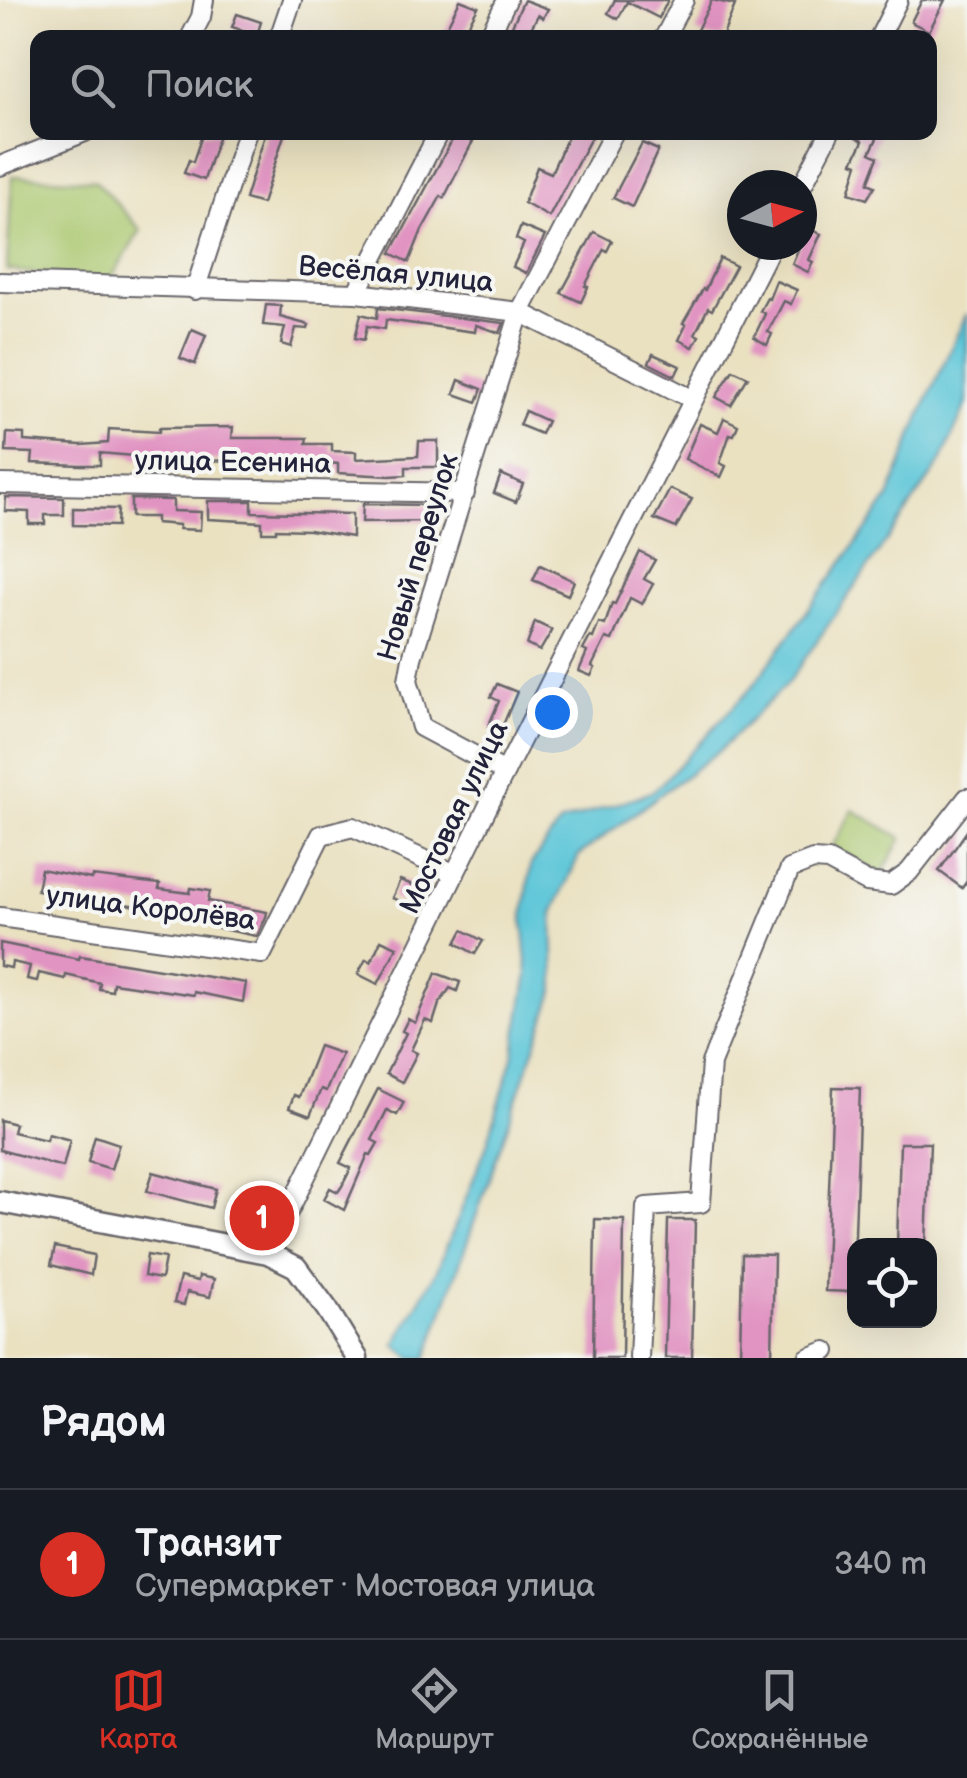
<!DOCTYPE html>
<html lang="ru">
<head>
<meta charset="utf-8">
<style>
  body { margin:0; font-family:"Balsamiq Sans",sans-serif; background:#242831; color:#f1f3f6 }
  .controls { position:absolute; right:30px; bottom:30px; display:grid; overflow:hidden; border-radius:20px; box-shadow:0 10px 40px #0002 }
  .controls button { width:90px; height:90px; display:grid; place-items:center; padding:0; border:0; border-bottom:2px solid #363941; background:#171b24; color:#f1f3f6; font:50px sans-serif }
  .compass { position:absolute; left:727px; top:170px; width:90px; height:90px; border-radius:50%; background:#171b24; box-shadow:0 10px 40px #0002; rotate:84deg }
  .you { position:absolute; left:552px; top:712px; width:35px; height:35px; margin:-25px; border:8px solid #fff; border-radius:50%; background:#1a73e8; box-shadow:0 0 0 15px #1a73e833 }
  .badge { display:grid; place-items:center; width:65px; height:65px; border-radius:50%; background:#d93025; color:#fff; font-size:32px; font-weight:700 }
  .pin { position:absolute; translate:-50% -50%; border:5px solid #fff; box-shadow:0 2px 10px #0006 }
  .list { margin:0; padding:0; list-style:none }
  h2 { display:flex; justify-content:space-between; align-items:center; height:130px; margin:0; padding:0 40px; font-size:42px }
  h2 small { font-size:32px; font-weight:400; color:#9ea1a6 }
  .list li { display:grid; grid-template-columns:65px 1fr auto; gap:30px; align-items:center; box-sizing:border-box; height:150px; padding:0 40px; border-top:2px solid #363941 }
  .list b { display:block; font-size:38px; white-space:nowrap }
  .list p { margin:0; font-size:32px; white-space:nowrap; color:#9ea1a6 }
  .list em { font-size:32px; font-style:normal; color:#9ea1a6 }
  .icon { flex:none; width:55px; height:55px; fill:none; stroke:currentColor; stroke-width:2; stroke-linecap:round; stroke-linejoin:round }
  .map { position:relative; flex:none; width:967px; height:1358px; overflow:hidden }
  .search { position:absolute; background:#171b24; box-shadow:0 10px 40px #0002; left:30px; right:30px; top:30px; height:110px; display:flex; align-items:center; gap:25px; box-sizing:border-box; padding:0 35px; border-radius:20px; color:#9ea1a6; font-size:38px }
  .sheet { height:280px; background:#171b24 }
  nav { display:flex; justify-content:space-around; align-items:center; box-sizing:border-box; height:140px; border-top:2px solid #363941; background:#171b24; font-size:28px; color:#9ea1a6 }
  nav a { display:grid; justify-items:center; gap:5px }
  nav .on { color:#d93025 }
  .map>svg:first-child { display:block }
  .green { fill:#aac76e; stroke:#667454; stroke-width:2.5 }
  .water { fill:#5dc6d8; stroke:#40748a; stroke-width:2.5 }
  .building { fill:#e194c2 }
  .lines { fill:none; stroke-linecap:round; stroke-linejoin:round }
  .minor-casing { stroke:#68656a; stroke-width:22 }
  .major-casing { stroke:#68656a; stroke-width:25 }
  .minor { stroke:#fff; stroke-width:18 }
  .major { stroke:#fff; stroke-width:20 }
  .labels { text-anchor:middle; stroke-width:8; stroke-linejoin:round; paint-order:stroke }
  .street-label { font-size:28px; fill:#22223b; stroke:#f6f6f2 }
</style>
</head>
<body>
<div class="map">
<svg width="967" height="1358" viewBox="0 0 967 1358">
  <rect width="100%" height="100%" fill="#f6f6f2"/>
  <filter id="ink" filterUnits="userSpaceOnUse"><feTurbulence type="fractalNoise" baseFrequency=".01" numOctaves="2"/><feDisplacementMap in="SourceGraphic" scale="20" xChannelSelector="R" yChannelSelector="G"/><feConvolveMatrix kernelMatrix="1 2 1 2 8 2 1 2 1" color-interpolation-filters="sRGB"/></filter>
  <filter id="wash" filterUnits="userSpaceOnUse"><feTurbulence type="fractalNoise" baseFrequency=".0048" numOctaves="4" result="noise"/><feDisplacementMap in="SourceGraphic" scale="40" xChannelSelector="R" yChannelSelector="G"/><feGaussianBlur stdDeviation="2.25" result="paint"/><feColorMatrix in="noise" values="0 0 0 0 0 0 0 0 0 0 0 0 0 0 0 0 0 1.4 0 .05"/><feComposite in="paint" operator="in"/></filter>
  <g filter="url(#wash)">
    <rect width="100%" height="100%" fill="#eae1c1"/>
    <g class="green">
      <path d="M12 176 95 180 141 230 109 282 7 270Z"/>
      <path d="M853 810 902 838 881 875 832 847Z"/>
    </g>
    <path class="water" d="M967 313V403L941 462 788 683 720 750 579 855 553 913 555 989 427 1358H412L395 1345 437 1270 459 1216 487 1144 513 1057 528 974 523 920 531 864 560 823 654 791 753 686 889 498 920 416Z"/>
    <g id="blocks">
      <g class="building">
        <path d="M460 0 478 7 461 38H441Z"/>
        <path d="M524 0 548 9 543 18 538 15 526 38 510 30Z"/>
        <path d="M615 0H668L659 18 627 2 618 19 608 13Z"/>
        <path d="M712 0 735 5 722 38H709L696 32Z"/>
        <path d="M922 0H945L929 31 911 22Z"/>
        <path d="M237 14 261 22 257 35 232 27Z"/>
        <path d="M203 132H220L204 180 184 173 189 160 193 162Z"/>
        <path d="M266 132H285L262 204 245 199Z"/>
        <path d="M570 132H594L549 217 524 203 537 167 551 173Z"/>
        <path d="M846 132H880L870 153 878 157 868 183 875 186 867 199 849 193 858 164 853 162 863 141Z"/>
        <path d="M456 133 473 141 444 198 441 196 422 230 409 262 391 253Z"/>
        <path d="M642 143 658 150 632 207 613 198Z"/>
        <path d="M521 226 545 236 526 273 513 267 524 243 516 239Z"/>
        <path d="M807 228 821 234 809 260 813 262 808 272 792 264Z"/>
        <path d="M594 232 612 241 607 251 604 249 585 286 588 287 581 302 561 293Z"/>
        <path d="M720 258 736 266 712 310 708 308 695 334 699 336 693 347 679 340 686 325 683 323 703 289 705 290Z"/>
        <path d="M776 281 797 290 791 304 784 301 768 332 772 334 767 345 754 337 765 314 760 311 767 298 769 299Z"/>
        <path d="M266 305 281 306 280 317 309 325 308 329 296 328 291 347 281 344 285 327 263 325Z"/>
        <path d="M378 308 504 323 500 333 476 325 475 332 386 320 385 329 367 326 364 340 355 338 361 314 377 318Z"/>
        <path d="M192 329 206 335 195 364 180 358Z"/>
        <path d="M653 354 680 366 675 376 649 363Z"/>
        <path d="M733 370 748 377 731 405 716 397Z"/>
        <path d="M459 380 482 389 477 402 454 394Z"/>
        <path d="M525 411 547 421 541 434 519 425Z"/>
        <path d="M724 418 738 425 734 435 730 434 720 463 726 466 721 477 685 459 700 424 718 432Z"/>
        <path d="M233 427 232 438H307L306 444H332V451L356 452V459L418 456 419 441H438V467H406V475L390 476 338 473V464L316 462 185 460V457L133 459V456L100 453V465H80L32 463 33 453 6 452 7 433 24 434V441L81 445 108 443 109 429 159 432V428Z"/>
        <path d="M501 474 523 484 516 502 494 493Z"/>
        <path d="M670 489 692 499 676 528 654 519Z"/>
        <path d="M6 497 64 498V515H45V524H29V512L5 511Z"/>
        <path d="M131 499 173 500V511L201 512 200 530 179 529V525L156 523V517H131Z"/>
        <path d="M208 501H252V512L352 514V537L309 530 276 529V532H262V522L208 519Z"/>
        <path d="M363 504 431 505 430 521 362 522Z"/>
        <path d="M73 508 118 509 117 526 73 525Z"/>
        <path d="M640 552 655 560 644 579 653 584 642 604 630 598 612 640 606 638 592 666 595 668 591 676 579 671 587 652 583 650 590 637 593 638 599 623 605 625 612 603 615 604Z"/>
        <path d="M540 565 574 581 568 595 533 580Z"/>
        <path d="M535 622 552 630 540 651 527 645Z"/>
        <path d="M497 684 517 692 500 732 488 727 499 701 491 697Z"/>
        <path d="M967 831V881L962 888 939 871Z"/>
        <path d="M41 869 91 879 92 876 160 884 159 889 190 893 191 888 210 891 208 901 267 912 266 917 257 936 217 928 219 919 37 890Z"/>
        <path d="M400 880 420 888 413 906 392 898Z"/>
        <path d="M463 930 483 941 475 954 456 943Z"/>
        <path d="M381 940 397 947 378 984 358 974 366 959 371 962Z"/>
        <path d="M0 943 79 959 80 956 246 983 243 1002 194 992V995L113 983 112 991 99 989 100 983 66 975 65 979 39 973 37 981 27 979 30 966 12 962 11 968 0 966Z"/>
        <path d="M436 973 460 982 457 991 450 988 439 1004 433 1023 425 1020 411 1050 417 1053 402 1082 386 1074 406 1033 402 1031 408 1019 415 1023Z"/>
        <path d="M319 1046 342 1054 326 1091 321 1089 310 1116 289 1108 294 1095 299 1097Z"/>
        <path d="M833 1087 860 1088 853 1292 825 1291Z"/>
        <path d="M378 1089 404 1102 397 1115 387 1110 372 1140 378 1143 371 1155 368 1154 344 1210 324 1199 330 1188 338 1192 342 1186 351 1168 340 1163Z"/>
        <path d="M0 1120 15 1124 13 1132 46 1140 48 1134 70 1140 63 1167 0 1150Z"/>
        <path d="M95 1136 119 1144 111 1169 88 1162Z"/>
        <path d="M900 1143H930L926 1246H897Z"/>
        <path d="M153 1172 216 1189 211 1208 147 1191Z"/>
        <path d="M240 1191 256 1196 249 1217 233 1211Z"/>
        <path d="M595 1219 624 1220 622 1358H593Z"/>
        <path d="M668 1220H695L692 1358H665Z"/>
        <path d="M55 1247 94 1255 91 1275 51 1265Z"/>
        <path d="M742 1254 774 1255 772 1358H740Z"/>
        <path d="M147 1255 165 1258 161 1279 144 1276Z"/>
        <path d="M199 1276 214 1279 210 1297 187 1292 184 1305 174 1303 180 1277 198 1281Z"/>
      </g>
    </g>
  </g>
  <g filter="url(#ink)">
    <use href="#blocks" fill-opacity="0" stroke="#68656a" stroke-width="2.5"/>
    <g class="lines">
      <g class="minor-casing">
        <g id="minor">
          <path d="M190 38 201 17 204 0"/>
          <path d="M279 38 292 0"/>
          <path d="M488 38 507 0"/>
          <path d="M664 38 684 0"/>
          <path d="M879 38 898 0"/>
          <path d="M0 166 85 132"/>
          <path d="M802 186 830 132"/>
          <path d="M0 282 356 293 520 312 692 399"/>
          <path d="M195 290 247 132"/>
          <path d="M356 293 439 132"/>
          <path d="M0 484 465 493"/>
          <path d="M505 772 421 727 408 680 412 658 520 312 614 132"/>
          <path d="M0 917 262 954 321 835 353 827 455 874"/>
          <path d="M268 1253 505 772 772 245"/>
          <path d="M639 1358 646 1207 701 1203 711 1063 790 869 813 860 828 861 867 882 891 885 909 872 967 798"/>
          <path d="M808 1358 826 1351"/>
        </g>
      </g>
      <g class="major-casing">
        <path id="major" d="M0 1202 268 1253 296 1267 327 1309 357 1358"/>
      </g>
      <use href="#minor" class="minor"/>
      <use href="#major" class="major"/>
    </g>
  </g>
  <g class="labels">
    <g class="street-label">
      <text transform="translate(396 273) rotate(5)" y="10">Весёлая улица</text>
      <text transform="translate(233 461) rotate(1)" y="10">улица Есенина</text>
      <text transform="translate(417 557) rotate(-73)" y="10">Новый переулок</text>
      <text transform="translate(453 817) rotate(-64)" y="10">Мостовая улица</text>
      <text transform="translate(151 907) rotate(7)" y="10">улица Королёва</text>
    </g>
  </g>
</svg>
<div class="controls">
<button><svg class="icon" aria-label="locate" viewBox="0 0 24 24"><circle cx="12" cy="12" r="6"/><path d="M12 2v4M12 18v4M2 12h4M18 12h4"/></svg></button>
</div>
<svg class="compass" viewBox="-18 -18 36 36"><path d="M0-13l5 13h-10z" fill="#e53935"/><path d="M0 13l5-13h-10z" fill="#9ea1a6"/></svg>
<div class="you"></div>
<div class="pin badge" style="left:262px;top:1218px">1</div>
<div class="search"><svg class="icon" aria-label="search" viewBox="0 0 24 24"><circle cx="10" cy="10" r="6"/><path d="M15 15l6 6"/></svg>Поиск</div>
</div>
<section class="sheet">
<h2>Рядом<small></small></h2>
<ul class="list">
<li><span class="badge">1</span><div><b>Транзит</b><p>Супермаркет · Мостовая улица</p></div><em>340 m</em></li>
</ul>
</section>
<nav>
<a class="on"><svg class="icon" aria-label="map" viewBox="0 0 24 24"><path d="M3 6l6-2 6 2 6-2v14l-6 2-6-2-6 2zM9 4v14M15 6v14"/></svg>Карта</a>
<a><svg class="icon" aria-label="directions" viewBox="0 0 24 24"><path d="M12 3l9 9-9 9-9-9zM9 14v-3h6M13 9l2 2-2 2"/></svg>Маршрут</a>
<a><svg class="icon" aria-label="saved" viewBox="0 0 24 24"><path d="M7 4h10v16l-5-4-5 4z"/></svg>Сохранённые</a>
</nav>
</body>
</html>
